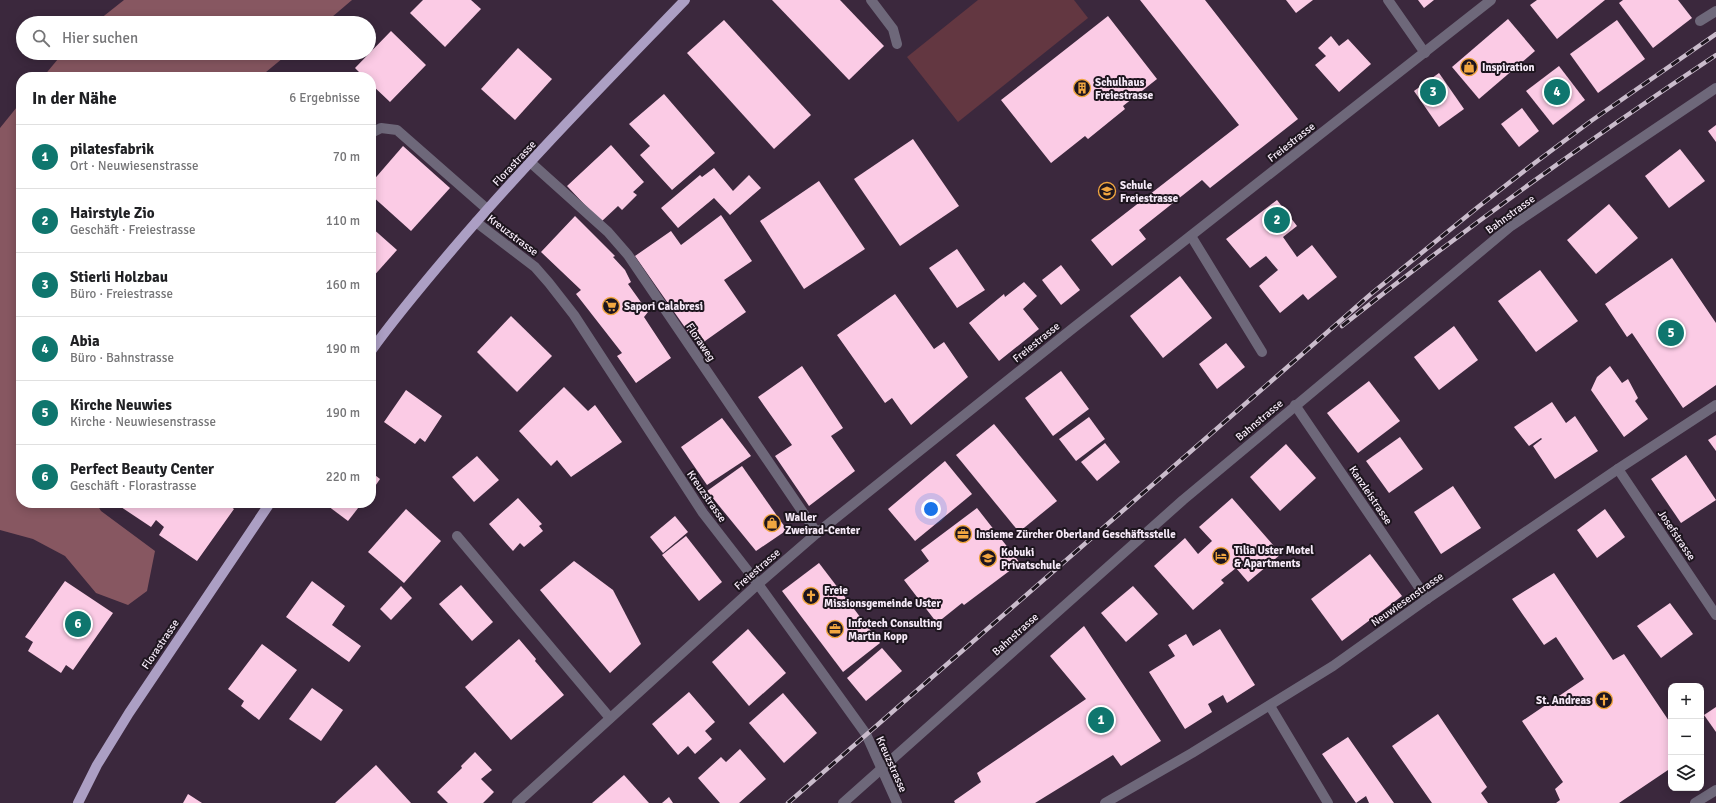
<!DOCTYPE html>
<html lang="de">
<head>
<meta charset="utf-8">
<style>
  body { margin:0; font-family:Signika,sans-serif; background:#f2f2f2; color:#202124 }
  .controls { position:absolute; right:12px; bottom:12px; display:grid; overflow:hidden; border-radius:8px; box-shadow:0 2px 10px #0003 }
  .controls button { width:36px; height:36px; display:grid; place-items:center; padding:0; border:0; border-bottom:1px solid #e0e0e0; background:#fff; color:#202124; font:20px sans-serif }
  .you { position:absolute; left:931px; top:509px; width:14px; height:14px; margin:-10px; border:3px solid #fff; border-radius:50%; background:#1a73e8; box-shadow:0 0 0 6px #1a73e833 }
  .badge { display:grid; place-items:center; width:26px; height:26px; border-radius:50%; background:#0f766e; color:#fff; font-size:13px; font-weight:700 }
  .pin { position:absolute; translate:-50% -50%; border:2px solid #fff; box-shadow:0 1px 4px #0006 }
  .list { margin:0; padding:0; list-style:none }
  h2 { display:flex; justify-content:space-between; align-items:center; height:52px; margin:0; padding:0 16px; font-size:17px }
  h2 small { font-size:13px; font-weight:400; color:#757577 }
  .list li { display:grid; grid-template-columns:26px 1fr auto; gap:12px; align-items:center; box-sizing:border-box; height:64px; padding:0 16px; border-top:1px solid #e0e0e0 }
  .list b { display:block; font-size:15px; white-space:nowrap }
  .list p { margin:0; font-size:13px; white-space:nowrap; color:#757577 }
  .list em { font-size:13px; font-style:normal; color:#757577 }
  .icon { flex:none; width:22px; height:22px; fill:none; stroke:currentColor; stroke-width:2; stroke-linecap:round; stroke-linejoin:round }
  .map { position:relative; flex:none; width:1716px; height:803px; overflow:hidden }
  .search { position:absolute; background:#fff; box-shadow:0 2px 10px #0003; left:16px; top:16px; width:360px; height:44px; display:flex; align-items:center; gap:10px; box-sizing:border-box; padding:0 14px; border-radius:22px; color:#757577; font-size:15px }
  .panel { position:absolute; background:#fff; box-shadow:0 2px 10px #0003; left:16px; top:72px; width:360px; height:436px; border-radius:16px }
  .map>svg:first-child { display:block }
  .green { fill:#633741 }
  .forest { fill:#875761 }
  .building { fill:#fbcbe5 }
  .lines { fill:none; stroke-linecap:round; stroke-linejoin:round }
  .minor { stroke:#6e687a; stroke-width:10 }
  .major { stroke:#ac9fc4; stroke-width:10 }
  .rail-casing { stroke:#cabccc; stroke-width:4.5 }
  .rail { stroke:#1d151e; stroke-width:3; stroke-dasharray:9; stroke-linecap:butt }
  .labels { text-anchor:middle; stroke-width:4; stroke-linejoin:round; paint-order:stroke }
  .poi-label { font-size:11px; font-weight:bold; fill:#f7ebf9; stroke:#1d151e; text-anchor:start }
  .street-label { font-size:11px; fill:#f7ebf9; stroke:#1d151e }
</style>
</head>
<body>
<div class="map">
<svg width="1716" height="803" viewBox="0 0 1716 803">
  <rect width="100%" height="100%" fill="#3b283d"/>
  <path class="green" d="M978 0H1074L1088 18 958 122 907 57Z"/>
  <g class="forest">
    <path d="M124 0H352L325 23H95Z"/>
    <path d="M63 53H289L260 77H43Z"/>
    <path d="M21 102V503H96L101 511 155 551 147 591 128 605 96 593 65 556 33 539 0 530V128Z"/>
  </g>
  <g class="building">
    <path d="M423 0H471L481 9 445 47 410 13Z"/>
    <path d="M772 0H840L884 46 849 80Z"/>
    <path d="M1140 0H1205L1298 119 1210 188 1202 180 1139 230 1146 239 1112 266 1091 240 1239 125Z"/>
    <path d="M1286 0H1313L1296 13Z"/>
    <path d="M1418 0H1434L1424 8Z"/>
    <path d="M1537 0H1605L1557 39 1530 5Z"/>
    <path d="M1623 0H1678L1692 18 1653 48 1619 3Z"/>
    <path d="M1108 16 1157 79 1123 106 1125 109 1088 139 1085 136 1051 163 1001 100Z"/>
    <path d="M1508 19 1535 51 1479 99 1452 67Z"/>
    <path d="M724 20 811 115 774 149 687 53Z"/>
    <path d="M1617 20 1645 59 1598 93 1570 54Z"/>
    <path d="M391 31 426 65 390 102 371 84V77H364L355 68Z"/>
    <path d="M1331 36 1339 46 1348 39 1371 64 1339 92 1315 65 1326 56 1318 48Z"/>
    <path d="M518 48 552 79 515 120 481 89Z"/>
    <path d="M1559 66 1585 100 1553 125 1526 91Z"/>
    <path d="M1439 73 1464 109 1439 127 1414 91Z"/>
    <path d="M664 94 715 153 672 190 640 155 650 146 629 124Z"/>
    <path d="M1522 108 1539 131 1519 147 1501 124Z"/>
    <path d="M1716 125V142L1708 131Z"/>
    <path d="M913 139 959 206 900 246 854 179Z"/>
    <path d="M611 145 644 182 633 192 637 195 622 210 618 206 601 222 567 186Z"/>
    <path d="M403 146 450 188 411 231 371 195V183Z"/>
    <path d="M1680 149 1705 181 1669 208 1645 176Z"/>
    <path d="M714 168 733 191 749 175 761 188 730 215 714 198 678 228 661 208 700 175 702 177Z"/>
    <path d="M819 181 865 249 804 289 760 221Z"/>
    <path d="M1277 200 1297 226 1283 237 1297 257 1312 245 1337 277 1308 300 1303 294 1280 313 1259 286 1278 270 1266 256 1250 268 1226 239Z"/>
    <path d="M1609 204 1638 238 1596 274 1567 240Z"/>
    <path d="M721 215 752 261 724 280 746 312 698 346 635 256 671 231 681 245Z"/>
    <path d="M575 216 615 256 613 257 625 270 631 282 628 284 648 312 644 317 671 358 636 383 617 356 622 353 576 294 581 290 541 252Z"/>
    <path d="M371 227 397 250 371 279Z"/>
    <path d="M957 249 985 290 957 308 929 268Z"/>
    <path d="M1672 258 1716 323V385L1683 408 1632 333 1627 337 1605 304Z"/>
    <path d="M1061 265 1080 290 1061 305 1042 280Z"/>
    <path d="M1540 270 1578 321 1536 352 1498 301Z"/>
    <path d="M1180 276 1212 318 1163 358 1130 316Z"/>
    <path d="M1024 282 1037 296 1023 309 1039 329 999 361 969 323 1004 294 1005 297Z"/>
    <path d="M895 294 934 349 944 342 968 377 911 425 892 398 885 403 837 335Z"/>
    <path d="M511 316 552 356 517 392 477 352Z"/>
    <path d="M1454 326 1478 360 1439 390 1414 357Z"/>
    <path d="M1226 343 1245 367 1217 389 1199 364Z"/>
    <path d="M802 366 843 428 831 436 855 471 809 506 775 456 792 445 758 397Z"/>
    <path d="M1610 366 1622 383 1628 379 1638 398 1635 401 1648 419 1624 437 1591 390 1597 377Z"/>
    <path d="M1061 371 1089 409 1053 436 1025 398Z"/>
    <path d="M1369 381 1400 421 1358 453 1327 413Z"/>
    <path d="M564 387 588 411 595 405 622 442 571 477 557 460 551 466 519 431Z"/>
    <path d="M406 390 442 416 425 442 420 438 415 444 384 422Z"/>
    <path d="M1552 402 1566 423 1575 416 1598 451 1555 479 1533 446 1542 439 1541 438 1529 446 1514 427Z"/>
    <path d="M1089 417 1105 439 1076 461 1059 439Z"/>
    <path d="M722 418 751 456 707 485 681 447Z"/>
    <path d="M994 424 1057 501 1019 532 956 455Z"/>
    <path d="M1716 435V451L1708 440Z"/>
    <path d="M1400 437 1423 469 1389 493 1366 461Z"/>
    <path d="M1105 443 1120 462 1097 481 1081 462Z"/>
    <path d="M1286 444 1316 478 1280 511 1250 477Z"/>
    <path d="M1686 455 1716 500 1681 523 1651 479Z"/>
    <path d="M477 456 499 480 474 502 452 477Z"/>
    <path d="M945 461 972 494 915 541 888 509Z"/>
    <path d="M742 466 787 530 756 551 707 491Z"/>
    <path d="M371 472 380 479 371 492Z"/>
    <path d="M1453 486 1481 528 1441 554 1414 512Z"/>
    <path d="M518 498 542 524 539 526 543 531 524 547 520 543 513 551 489 524Z"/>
    <path d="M1232 498 1281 554 1248 582 1236 568 1221 580 1224 583 1193 610 1154 566 1185 538 1198 554 1212 541 1199 527Z"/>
    <path d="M115 503H226L234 509 197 561 159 535 164 527 156 520 151 527Z"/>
    <path d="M324 503H362L348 521Z"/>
    <path d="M977 508 1020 563 964 605 962 603 937 623 904 580 929 561 921 550Z"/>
    <path d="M406 509 441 541 404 583 368 552Z"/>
    <path d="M1605 509 1625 537 1597 558 1577 530Z"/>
    <path d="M675 516 688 532 663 553 650 537Z"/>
    <path d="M686 536 722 582 699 601 662 555Z"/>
    <path d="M1370 554 1402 596 1342 641 1311 599Z"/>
    <path d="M574 561 613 590 641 644 610 673 540 590Z"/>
    <path d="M819 563 880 643 843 672 782 591Z"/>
    <path d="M1554 573 1613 660 1624 654 1671 724V768L1619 803H1556L1560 800 1555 789 1563 782 1522 721 1584 679 1556 637 1544 645 1512 599Z"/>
    <path d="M65 581 113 613 73 670 66 665 61 673 28 651 33 642 25 637Z"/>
    <path d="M312 581 345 606 332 625 361 646 349 662 286 617Z"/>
    <path d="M461 585 493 622 472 641 439 604Z"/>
    <path d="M401 586 412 598 391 620 380 609Z"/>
    <path d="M1133 586 1158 614 1126 642 1101 613Z"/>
    <path d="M1670 603 1693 634 1661 658 1637 626Z"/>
    <path d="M1084 626 1161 741 1121 766 1113 755 1035 803H955L954 801 981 782 977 773 1086 699 1050 656Z"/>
    <path d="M748 629 786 673 749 706 712 662Z"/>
    <path d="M1220 629 1255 685 1227 703 1223 695 1208 704 1212 712 1185 729 1149 672 1175 656 1168 645 1186 634 1193 646Z"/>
    <path d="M519 639 536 659 535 661 564 695 511 740 465 687Z"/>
    <path d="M262 644 297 670 259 720 241 706 244 701 228 689Z"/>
    <path d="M882 648 902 671 866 701 847 678Z"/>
    <path d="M312 688 343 710 321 741 289 719Z"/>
    <path d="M689 692 715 722 705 731 712 739 695 754 688 746 678 755 652 724Z"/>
    <path d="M783 693 817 733 784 763 749 723Z"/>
    <path d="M1716 707V732L1704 715Z"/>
    <path d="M1438 714 1487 787 1481 793 1488 803H1432L1392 746Z"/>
    <path d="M1348 737 1394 803H1369L1366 796 1356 803 1322 754Z"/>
    <path d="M740 749 766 779 739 803H720L698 778 721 757 726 762Z"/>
    <path d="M475 752 492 770 481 779 494 792 483 803H448L437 792 462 768 461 766Z"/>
    <path d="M376 765 411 803H335Z"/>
    <path d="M624 775 649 803H592Z"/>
    <path d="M188 794 202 803H183Z"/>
    <path d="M669 797 673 803H662Z"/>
  </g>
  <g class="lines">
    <g class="minor">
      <path d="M871 0 893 29 897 44"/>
      <path d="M1388 0 1425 53"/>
      <path d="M1700 21 1716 11"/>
      <path d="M371 133 381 128 397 130 487 209"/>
      <path d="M530 162 608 232 628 255 817 533"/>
      <path d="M476 222 535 267 549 283 574 315 703 513 758 584 866 734 897 803"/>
      <path d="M1191 236 1262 352"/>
      <path d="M1295 405 1427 599"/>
      <path d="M1618 469 1716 615"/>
      <path d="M457 536 610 718"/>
      <path d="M1270 706 1328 803"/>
      <path d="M517 803 758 584 817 533 1072 329 1491 0"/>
      <path d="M843 803 1183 500 1511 226 1716 88"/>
      <path d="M1105 803 1192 753 1333 666 1427 599 1618 469 1716 405"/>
      <path d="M1695 803 1716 790"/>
    </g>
    <g class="major">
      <path d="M371 351C396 316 424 283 452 250 526 163 606 82 685 0"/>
      <path d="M78 803 97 765 129 713 270 503"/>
    </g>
    <g class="rail-casing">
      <g id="rail">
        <path d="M1342 326C1463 230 1588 140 1716 55"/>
        <path d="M788 803 1371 294 1478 207 1532 165 1591 121 1716 34"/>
      </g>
    </g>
    <use href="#rail" class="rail"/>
  </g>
  <defs>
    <g id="shop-ring" transform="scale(0.9)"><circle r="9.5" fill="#1d151e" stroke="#f1a640" stroke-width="1.5"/><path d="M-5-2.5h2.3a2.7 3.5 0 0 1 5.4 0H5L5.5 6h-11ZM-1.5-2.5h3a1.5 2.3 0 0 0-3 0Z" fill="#f1a640"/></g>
    <g id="building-ring" transform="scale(0.9)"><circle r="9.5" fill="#1d151e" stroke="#f1a640" stroke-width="1.5"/><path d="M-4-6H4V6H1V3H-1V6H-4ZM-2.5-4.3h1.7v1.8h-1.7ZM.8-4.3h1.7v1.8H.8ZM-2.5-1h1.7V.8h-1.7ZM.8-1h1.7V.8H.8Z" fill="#f1a640"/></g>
    <g id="school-ring" transform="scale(0.9)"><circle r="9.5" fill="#1d151e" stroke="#f1a640" stroke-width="1.5"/><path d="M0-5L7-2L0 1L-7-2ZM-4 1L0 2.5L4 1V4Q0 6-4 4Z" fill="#f1a640"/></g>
    <g id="supermarket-ring" transform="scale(0.9)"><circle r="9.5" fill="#1d151e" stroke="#f1a640" stroke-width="1.5"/><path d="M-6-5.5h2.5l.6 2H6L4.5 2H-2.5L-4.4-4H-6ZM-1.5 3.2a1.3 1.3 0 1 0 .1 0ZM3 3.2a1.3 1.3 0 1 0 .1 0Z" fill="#f1a640"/></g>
    <g id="office-ring" transform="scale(0.9)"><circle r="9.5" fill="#1d151e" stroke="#f1a640" stroke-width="1.5"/><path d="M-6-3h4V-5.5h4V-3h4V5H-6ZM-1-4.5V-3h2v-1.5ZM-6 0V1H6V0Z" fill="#f1a640"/></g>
    <g id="hotel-ring" transform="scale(0.9)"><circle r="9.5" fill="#1d151e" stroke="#f1a640" stroke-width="1.5"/><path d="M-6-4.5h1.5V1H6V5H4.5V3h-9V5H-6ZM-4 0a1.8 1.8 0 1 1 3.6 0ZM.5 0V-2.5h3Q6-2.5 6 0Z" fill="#f1a640"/></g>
    <g id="church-ring" transform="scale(0.9)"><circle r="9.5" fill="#1d151e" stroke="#f1a640" stroke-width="1.5"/><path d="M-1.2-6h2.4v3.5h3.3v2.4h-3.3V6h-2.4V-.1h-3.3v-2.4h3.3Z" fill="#f1a640"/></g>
  </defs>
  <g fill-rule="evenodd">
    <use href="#shop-ring" x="1469" y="67"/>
    <use href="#building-ring" x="1082" y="88"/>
    <use href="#school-ring" x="1107" y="191"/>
    <use href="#supermarket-ring" x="611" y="306"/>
    <use href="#shop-ring" x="772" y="523"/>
    <use href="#office-ring" x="963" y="534"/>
    <use href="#hotel-ring" x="1221" y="556"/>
    <use href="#school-ring" x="988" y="558"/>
    <use href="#church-ring" x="811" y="596"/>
    <use href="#office-ring" x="835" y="629"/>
    <use href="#church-ring" x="1604" y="700"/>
  </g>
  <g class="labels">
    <g class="poi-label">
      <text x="1482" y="71">Inspiration</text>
      <text x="1095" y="86">Schulhaus<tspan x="1095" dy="13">Freiestrasse</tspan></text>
      <text x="1120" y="189">Schule<tspan x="1120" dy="13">Freiestrasse</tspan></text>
      <text x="624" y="310">Sapori Calabresi</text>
      <text x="785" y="521">Waller<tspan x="785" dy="13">Zweirad-Center</tspan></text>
      <text x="976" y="538">Insieme Zürcher Oberland Geschäftsstelle</text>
      <text x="1234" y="554">Tilia Uster Motel<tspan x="1234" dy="13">&amp; Apartments</tspan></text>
      <text x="1001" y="556">Kobuki<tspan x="1001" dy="13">Privatschule</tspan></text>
      <text x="824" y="594">Freie<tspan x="824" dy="13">Missionsgemeinde Uster</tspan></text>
      <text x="848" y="627">Infotech Consulting<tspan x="848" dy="13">Martin Kopp</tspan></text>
      <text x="1591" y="704" text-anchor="end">St. Andreas</text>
    </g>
    <g class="street-label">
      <text transform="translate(1291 142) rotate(-38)" y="4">Freiestrasse</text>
      <text transform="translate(514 163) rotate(-47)" y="4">Florastrasse</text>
      <text transform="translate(1510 214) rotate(-36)" y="4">Bahnstrasse</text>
      <text transform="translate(513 235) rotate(37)" y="4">Kreuzstrasse</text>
      <text transform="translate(701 342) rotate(56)" y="4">Floraweg</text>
      <text transform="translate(1036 342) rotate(-39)" y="4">Freiestrasse</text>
      <text transform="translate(1259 420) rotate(-40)" y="4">Bahnstrasse</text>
      <text transform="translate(1371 495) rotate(56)" y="4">Kanzleistrasse</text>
      <text transform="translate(707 496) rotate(55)" y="4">Kreuzstrasse</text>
      <text transform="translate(1677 535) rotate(56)" y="4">Josefstrasse</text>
      <text transform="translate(757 569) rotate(-41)" y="4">Freiestrasse</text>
      <text transform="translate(1407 599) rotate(-35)" y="4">Neuwiesenstrasse</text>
      <text transform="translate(1015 634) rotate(-42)" y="4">Bahnstrasse</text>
      <text transform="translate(160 644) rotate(-56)" y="4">Florastrasse</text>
      <text transform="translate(892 764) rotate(66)" y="4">Kreuzstrasse</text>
    </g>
  </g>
</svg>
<div class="controls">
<button>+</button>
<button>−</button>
<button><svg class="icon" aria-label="layers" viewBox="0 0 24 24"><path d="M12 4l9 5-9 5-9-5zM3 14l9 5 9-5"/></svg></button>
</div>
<div class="you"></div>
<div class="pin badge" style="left:1101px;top:720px">1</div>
<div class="pin badge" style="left:1277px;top:220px">2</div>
<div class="pin badge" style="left:1433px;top:92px">3</div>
<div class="pin badge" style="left:1557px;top:92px">4</div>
<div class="pin badge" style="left:1671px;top:333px">5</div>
<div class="pin badge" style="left:78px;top:624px">6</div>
<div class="search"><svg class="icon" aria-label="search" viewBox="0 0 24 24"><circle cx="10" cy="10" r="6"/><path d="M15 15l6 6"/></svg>Hier suchen</div>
<section class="panel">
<h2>In der Nähe<small>6 Ergebnisse</small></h2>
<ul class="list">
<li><span class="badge">1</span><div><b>pilatesfabrik</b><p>Ort · Neuwiesenstrasse</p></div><em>70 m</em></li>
<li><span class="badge">2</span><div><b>Hairstyle Zio</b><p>Geschäft · Freiestrasse</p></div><em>110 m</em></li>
<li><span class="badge">3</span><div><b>Stierli Holzbau</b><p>Büro · Freiestrasse</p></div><em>160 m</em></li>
<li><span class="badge">4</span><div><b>Abia</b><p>Büro · Bahnstrasse</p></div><em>190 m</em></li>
<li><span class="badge">5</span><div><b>Kirche Neuwies</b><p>Kirche · Neuwiesenstrasse</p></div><em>190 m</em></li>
<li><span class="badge">6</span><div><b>Perfect Beauty Center</b><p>Geschäft · Florastrasse</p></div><em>220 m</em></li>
</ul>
</section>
</div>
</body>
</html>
